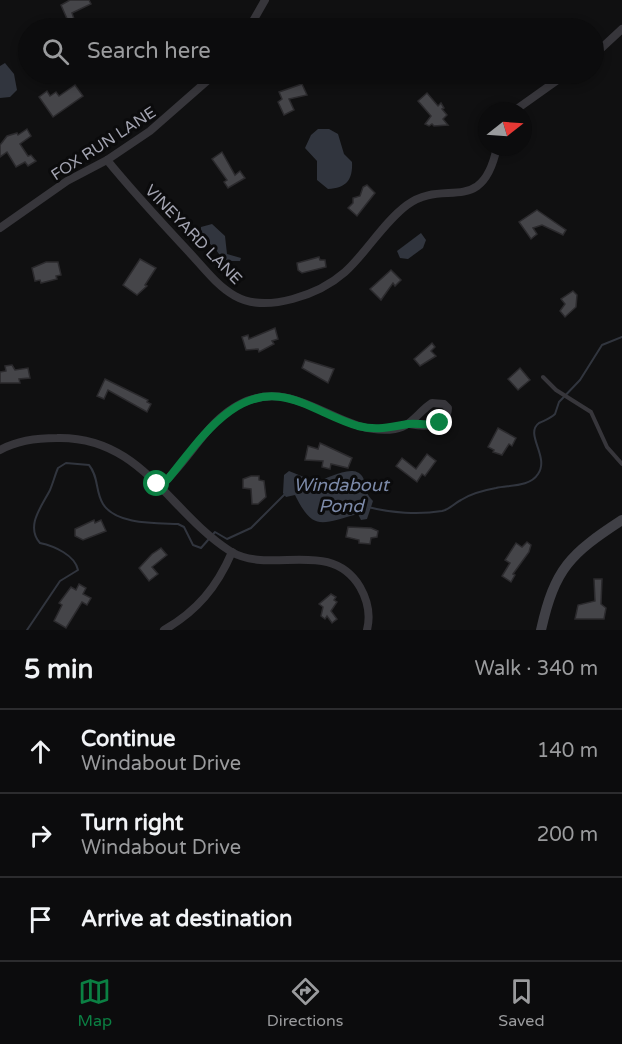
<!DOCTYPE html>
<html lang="en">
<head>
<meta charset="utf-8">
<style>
  body { margin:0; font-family:"Varela Round",sans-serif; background:#1a1a1b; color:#f1f3f6 }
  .compass { position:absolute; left:478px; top:102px; width:54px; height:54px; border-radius:50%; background:#0c0c0d; box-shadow:0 3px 9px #0003; rotate:73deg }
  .stop { position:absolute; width:18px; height:18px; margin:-14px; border:4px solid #0b8043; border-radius:50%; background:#fff }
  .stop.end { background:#0b8043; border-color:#fff; box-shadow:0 2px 6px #0008 }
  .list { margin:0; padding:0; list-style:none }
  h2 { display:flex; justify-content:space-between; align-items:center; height:78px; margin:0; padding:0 24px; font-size:26px }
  h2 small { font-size:20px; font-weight:400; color:#9a9b9d }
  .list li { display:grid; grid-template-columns:39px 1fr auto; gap:18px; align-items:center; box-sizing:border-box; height:84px; padding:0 24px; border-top:2px solid #2c2c2e }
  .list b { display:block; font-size:22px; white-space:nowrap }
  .list p { margin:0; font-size:20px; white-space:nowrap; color:#9a9b9d }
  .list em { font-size:20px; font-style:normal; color:#9a9b9d }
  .icon { flex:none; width:33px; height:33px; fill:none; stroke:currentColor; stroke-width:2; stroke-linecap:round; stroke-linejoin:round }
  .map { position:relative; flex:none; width:622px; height:630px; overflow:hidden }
  .search { position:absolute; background:#0c0c0d; box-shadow:0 3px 9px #0003; left:18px; right:18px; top:18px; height:66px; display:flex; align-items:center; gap:15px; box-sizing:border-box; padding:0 21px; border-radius:33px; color:#9a9b9d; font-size:22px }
  .sheet { height:330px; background:#0c0c0d }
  nav { display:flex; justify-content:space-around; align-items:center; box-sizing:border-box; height:84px; border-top:2px solid #2c2c2e; background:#0c0c0d; font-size:16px; color:#9a9b9d }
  nav a { display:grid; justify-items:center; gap:3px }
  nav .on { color:#0b8043 }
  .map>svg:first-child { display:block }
  .water { fill:#31353e }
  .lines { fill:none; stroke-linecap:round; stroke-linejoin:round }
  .stream { stroke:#31353e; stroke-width:2 }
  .building { fill:#454549; stroke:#2b2a2d; stroke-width:1.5 }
  .lane { stroke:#37363b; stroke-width:4 }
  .street { stroke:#37363b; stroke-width:8 }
  .secondary { stroke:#404046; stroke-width:10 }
  .route { stroke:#0b8043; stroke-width:8 }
  .labels { text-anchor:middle; stroke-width:6; stroke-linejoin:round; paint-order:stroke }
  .street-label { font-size:16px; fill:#a3a4b1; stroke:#0b0b0c }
  .water-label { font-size:18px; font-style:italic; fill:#7c8aa9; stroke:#0b0b0c }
</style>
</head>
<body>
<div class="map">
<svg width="622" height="630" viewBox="0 0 622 630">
  <rect width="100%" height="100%" fill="#101011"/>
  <g class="water">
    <path d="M5 63 14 74 17 90 10 97 0 98V66Z"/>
    <path d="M318 129H329L338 134 344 154 352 162C353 180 346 188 328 189L317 180V161L305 148 311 135Z"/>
    <path d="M212 224 225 236 227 254 241 258 240 261H224L214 247 201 237V227Z"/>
    <path d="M421 233 426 240 423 248 408 259 400 258 397 251Z"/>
    <path d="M289 471 316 482C327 479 353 463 362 476 367 483 361 488 373 501L367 519 361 520 358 514C322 523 314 533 295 495L286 497 283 493 284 475Z"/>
  </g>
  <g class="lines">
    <g class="stream">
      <path d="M368 507C391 513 419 515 442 511 451 509 453 504 461 500 470 494 485 490 496 488 509 485 530 487 538 474 550 457 524 434 539 423 545 420 550 419 555 414L559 402 580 380 602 345 622 337"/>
      <path d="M27 630 60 581 78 570C75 555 54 546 40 543 25 526 42 506 50 490 53 483 55 475 58 468L66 463 89 465C99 477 95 491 103 504 116 525 157 523 178 524L184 527 193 545 201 548 215 532 227 539 251 528 286 493"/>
    </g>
  </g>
  <g class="building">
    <path d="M70 0H89L91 4 72 13 74 19 68 21 61 5Z"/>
    <path d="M302 84 307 95 289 99 294 110 284 115 278 102 282 99 279 92Z"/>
    <path d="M75 85 83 96 53 117 39 97 47 91 50 96 56 92 59 96Z"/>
    <path d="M427 93 438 106 441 103 444 108 442 109 447 115 443 119 448 125 434 126 432 124 429 126 425 124 431 116 418 101Z"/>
    <path d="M27 129 31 136 20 144 28 156 31 155 36 161 28 166 25 162 16 167 7 152 0 157V145L7 136 17 133 18 135Z"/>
    <path d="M222 152 235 175 240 171 245 178 228 188 224 182 227 180 212 159Z"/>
    <path d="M367 185 375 193 357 216 348 208 353 203V198L360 196 363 187Z"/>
    <path d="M537 210 566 230 563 235 542 225 533 228 537 234 531 239 519 222Z"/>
    <path d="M319 257 320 260H325L326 267 302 273 298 270 297 263Z"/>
    <path d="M140 259 156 268 145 285 147 286 137 295 123 285Z"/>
    <path d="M46 262H58L61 275 56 276 57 279 41 283 40 280 35 281 32 268Z"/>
    <path d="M391 270 401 280 395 286 393 283 381 300 370 289Z"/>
    <path d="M573 291 577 295 576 307 565 317 560 311 565 304 561 299Z"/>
    <path d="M275 328 278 339 272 341 274 344 259 352 258 349 246 350 242 337 248 335 249 339Z"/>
    <path d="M432 343 435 347 431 351 436 356 420 366 414 359Z"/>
    <path d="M305 360 334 369 328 383 302 368Z"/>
    <path d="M12 365 15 370 28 368 30 378 19 379 20 383H0V372L6 371 5 366Z"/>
    <path d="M520 368 530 380 518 390 508 379Z"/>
    <path d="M105 379 148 400 147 402 151 404 147 412 108 390 104 399 97 396Z"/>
    <path d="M498 428 516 438 512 446 509 444 502 455 493 452 494 450 488 447Z"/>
    <path d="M320 443 352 458 348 468 331 464 330 469 322 467 323 461 305 460 308 446 318 449Z"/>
    <path d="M427 454 436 461 425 476 422 474 417 482 396 466 402 458 416 469Z"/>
    <path d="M251 476H259V480L264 481 266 497 258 504H252L251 489 243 488V479Z"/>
    <path d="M94 520 95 523 101 520 106 531 83 540 75 536V529Z"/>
    <path d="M348 527 371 528 378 531 377 537 371 538 370 544 359 543V540L346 537Z"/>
    <path d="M527 542 531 545 529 552 513 574 515 575 511 582 502 576 510 563 505 560 516 543 522 547Z"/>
    <path d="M161 548 167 555 152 567 158 574 149 581 139 568 152 554Z"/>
    <path d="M594 579H602L601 604 606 608 604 619H575L578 605 595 601Z"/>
    <path d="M79 584 86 588 83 594 91 598 87 605 82 602 66 628 54 621 62 605 59 603 71 587 76 590Z"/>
    <path d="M331 594 336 597 334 600 337 602 331 611 337 619 332 623 327 616 325 619 321 616 323 607 319 604Z"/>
  </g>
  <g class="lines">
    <path class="lane" d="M543 377 556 390 591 412 607 447 622 464"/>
    <g class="street">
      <path d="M249 28 265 0"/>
      <path d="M594 55 622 29"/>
      <path d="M514 111 566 74"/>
      <path d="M107 160C133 192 161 222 189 252 203 267 217 286 235 296 267 314 320 294 345 272 367 252 383 223 407 205 444 177 482 218 497 147"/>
      <path d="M0 228 67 181 107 160 150 131 215 74"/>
      <path d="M0 450C18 440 37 438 57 438 141 436 168 511 230 551 270 576 330 537 360 587 368 601 371 614 367 630"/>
      <path d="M160 486C189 462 206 421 240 404 299 375 339 438 395 429 412 426 419 411 432 403L444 404 448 408C447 428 424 427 410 424"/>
      <path d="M164 630C197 611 217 587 232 552"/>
    </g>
    <path class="secondary" d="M541 630C555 568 570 554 622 520"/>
  </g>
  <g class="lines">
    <path class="route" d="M157 484 160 486 168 479C187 456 205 429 230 411 279 376 313 413 358 426 378 431 389 427 408 424 418 423 428 426 440 423"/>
  </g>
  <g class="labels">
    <g class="street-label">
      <text transform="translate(103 143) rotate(-33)" y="6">FOX RUN LANE</text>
      <text transform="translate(194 234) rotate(46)" y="6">VINEYARD LANE</text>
    </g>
    <g class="water-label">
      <text x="341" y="491">Windabout<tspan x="341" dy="21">Pond</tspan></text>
    </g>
  </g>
</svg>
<svg class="compass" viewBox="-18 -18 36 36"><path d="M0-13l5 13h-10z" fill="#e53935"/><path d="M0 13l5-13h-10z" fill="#9a9b9d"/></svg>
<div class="stop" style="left:157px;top:484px"></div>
<div class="stop end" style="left:440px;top:423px"></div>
<div class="search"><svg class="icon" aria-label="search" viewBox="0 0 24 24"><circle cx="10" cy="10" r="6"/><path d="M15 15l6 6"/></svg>Search here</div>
</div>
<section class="sheet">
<h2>5 min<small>Walk · 340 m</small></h2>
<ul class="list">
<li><svg class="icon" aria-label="ahead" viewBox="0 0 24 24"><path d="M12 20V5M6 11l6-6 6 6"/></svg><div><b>Continue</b><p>Windabout Drive</p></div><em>140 m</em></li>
<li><svg class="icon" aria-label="right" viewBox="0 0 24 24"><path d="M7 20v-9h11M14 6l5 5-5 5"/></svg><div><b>Turn right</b><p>Windabout Drive</p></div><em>200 m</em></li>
<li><svg class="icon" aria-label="arrive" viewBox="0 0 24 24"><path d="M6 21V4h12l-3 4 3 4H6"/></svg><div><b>Arrive at destination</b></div></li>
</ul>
</section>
<nav>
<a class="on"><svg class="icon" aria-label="map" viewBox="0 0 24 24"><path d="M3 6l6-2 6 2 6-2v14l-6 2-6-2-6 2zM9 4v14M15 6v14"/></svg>Map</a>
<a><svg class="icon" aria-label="directions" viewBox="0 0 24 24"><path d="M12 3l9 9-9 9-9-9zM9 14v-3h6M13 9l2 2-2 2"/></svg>Directions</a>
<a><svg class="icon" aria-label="saved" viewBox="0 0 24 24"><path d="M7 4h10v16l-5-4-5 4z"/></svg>Saved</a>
</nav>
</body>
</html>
